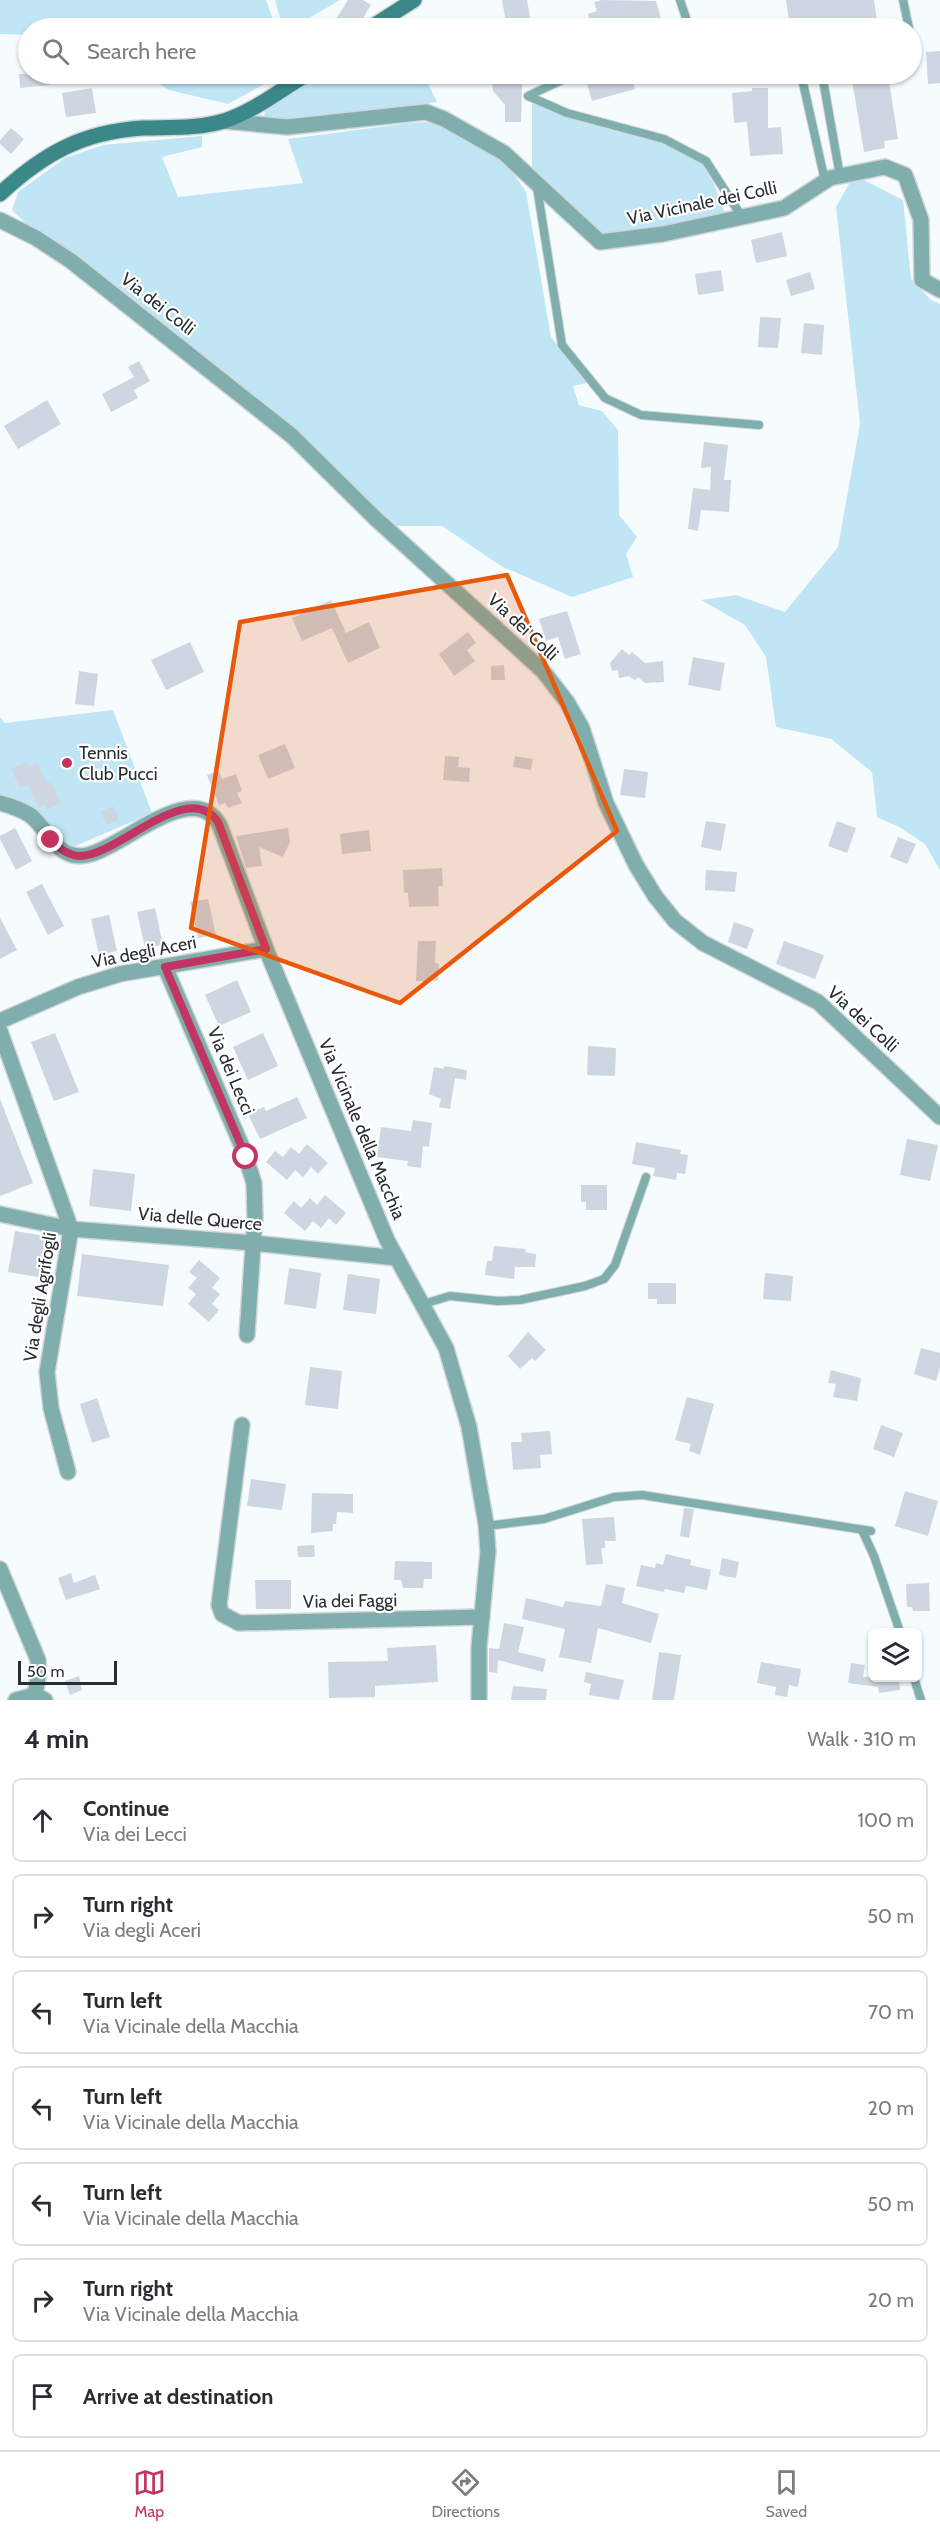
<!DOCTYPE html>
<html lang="en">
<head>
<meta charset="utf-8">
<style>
  body { margin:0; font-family:Cabin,sans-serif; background:#f7f7f7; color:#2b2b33 }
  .controls { position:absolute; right:18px; bottom:18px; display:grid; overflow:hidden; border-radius:9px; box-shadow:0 2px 4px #0004 }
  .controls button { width:54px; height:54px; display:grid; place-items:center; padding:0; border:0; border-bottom:2px solid #e1e1e2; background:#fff; color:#2b2b33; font:30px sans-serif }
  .scale { position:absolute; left:18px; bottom:15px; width:99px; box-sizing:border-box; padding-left:6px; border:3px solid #292f31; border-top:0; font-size:16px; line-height:21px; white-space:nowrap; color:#292f31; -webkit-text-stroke:4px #fff; paint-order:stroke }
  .stop { position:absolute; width:18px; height:18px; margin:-14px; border:4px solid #c23563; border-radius:50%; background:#fff }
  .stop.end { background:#c23563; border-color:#fff; box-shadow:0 2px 6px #0008 }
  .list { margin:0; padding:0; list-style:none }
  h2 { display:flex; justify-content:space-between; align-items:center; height:78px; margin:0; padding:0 24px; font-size:26px }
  h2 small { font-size:20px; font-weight:400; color:#7c7c81 }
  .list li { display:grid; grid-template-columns:39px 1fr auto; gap:18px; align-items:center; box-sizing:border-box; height:84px; margin:0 12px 12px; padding:0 12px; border:2px solid #e1e1e2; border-radius:9px }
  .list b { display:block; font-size:22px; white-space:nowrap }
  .list p { margin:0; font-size:20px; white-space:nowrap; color:#7c7c81 }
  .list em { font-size:20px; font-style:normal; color:#7c7c81 }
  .icon { flex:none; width:33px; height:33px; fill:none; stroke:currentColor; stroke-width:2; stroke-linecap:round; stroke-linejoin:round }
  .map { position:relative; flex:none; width:940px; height:1700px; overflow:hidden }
  .search { position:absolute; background:#fff; box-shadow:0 2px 4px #0004; left:18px; right:18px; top:18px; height:66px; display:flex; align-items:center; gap:15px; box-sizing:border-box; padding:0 21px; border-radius:33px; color:#7c7c81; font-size:22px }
  .sheet { height:750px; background:#fff }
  nav { display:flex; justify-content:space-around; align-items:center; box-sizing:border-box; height:84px; border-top:2px solid #e1e1e2; background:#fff; font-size:16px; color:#7c7c81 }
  nav a { display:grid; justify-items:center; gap:3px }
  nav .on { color:#c23563 }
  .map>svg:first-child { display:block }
  .green { fill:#c0e6f5 }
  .building { fill:#ced6e1 }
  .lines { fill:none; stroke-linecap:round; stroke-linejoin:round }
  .service-casing { stroke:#d1d6d9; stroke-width:10 }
  .minor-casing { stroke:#d1d6d9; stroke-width:18 }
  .secondary-casing { stroke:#d1d6d9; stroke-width:18 }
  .service { stroke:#7faead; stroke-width:8 }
  .minor { stroke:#7faead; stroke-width:15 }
  .secondary { stroke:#3b8888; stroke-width:15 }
  .route { stroke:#c23563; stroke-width:8 }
  .marked { fill:#e8590c; fill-opacity:0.2; stroke:#e8590c; stroke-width:4.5; stroke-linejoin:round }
  .poi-dot { fill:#c23563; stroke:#fff; stroke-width:2 }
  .labels { text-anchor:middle; stroke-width:4.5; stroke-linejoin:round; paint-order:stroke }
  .street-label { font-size:18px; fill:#292f31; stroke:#fff }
  .poi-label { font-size:18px; fill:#292f31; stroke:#fff; text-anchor:start }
</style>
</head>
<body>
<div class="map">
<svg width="940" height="1700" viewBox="0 0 940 1700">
  <rect width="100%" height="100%" fill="#f6fbfe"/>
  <g class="green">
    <path d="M0 0H266L276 28H28V35L0 34Z"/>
    <path d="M275 0H340L292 28H283Z"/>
    <path d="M143 74H283L228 104 169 90Z"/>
    <path d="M315 74H423L437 102C380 110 322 122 264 118L266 103Z"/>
    <path d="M532 98 567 113 664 139 706 161 727 220 601 240 532 175Z"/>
    <path d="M432 122 456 133 508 165 526 192 551 337 587 383 573 386 579 405 602 411 618 430 619 515 637 537 626 554 633 577 572 597 501 566 442 526H395L280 418 216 365 74 255 31 228 12 210 18 192 65 158 103 145 202 136V147L162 157 178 197 303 183 288 139 410 123Z"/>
    <path d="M854 175 903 200 911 279 931 300 940 304V870L925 844 901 828 877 817 872 772 831 739 776 727 766 657 745 625 701 600 736 595 785 612 838 547 860 424 836 207Z"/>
    <path d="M113 710 152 813 71 848 39 816 0 803V717L5 723Z"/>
  </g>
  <g class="building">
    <path d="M348 0H363L371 5 357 28H352L336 19Z"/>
    <path d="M502 0H527L532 28H507Z"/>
    <path d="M602 0 656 1 661 19 626 28H592L588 14 597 11 594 2Z"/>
    <path d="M786 0H874L878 28H790Z"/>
    <path d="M940 51V83L928 84 926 52Z"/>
    <path d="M19 74H49L50 85 20 88Z"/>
    <path d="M491 74H518L522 86 521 122H505V105L493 91Z"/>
    <path d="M597 74H631L635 89 592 101 585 77Z"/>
    <path d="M877 76 879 83 889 81 898 139 884 141 885 148 864 152 852 80Z"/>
    <path d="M92 88 96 113 66 117 62 93Z"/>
    <path d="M752 88H768V128L781 127 783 154 750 156 747 122 734 123 732 93 752 91Z"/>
    <path d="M11 128 24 139 11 154 0 144V140Z"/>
    <path d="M782 232 787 256 756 263 751 240Z"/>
    <path d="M721 270 724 291 698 295 695 274Z"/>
    <path d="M810 272 815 289 791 296 786 280Z"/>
    <path d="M760 317 781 318 778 348 758 347Z"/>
    <path d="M804 323 824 325 822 355 801 353Z"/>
    <path d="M139 361 150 381 134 390 138 398 111 412 102 394 134 377 128 367Z"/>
    <path d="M47 400 61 424 18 449 4 426Z"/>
    <path d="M704 442 728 445 724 480H731L729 512 701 510 698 531 688 529 693 488 710 490 711 467 701 468Z"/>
    <path d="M331 600 346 633 369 622 380 648 348 663 332 628 302 641 292 618Z"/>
    <path d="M567 611 581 654 565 659 558 637 546 641 539 619Z"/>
    <path d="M468 632 476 643 467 650 475 661 454 676 439 654Z"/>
    <path d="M190 642 204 672 166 690 151 660Z"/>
    <path d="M622 649 629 655 632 652 645 663 663 661 664 682 645 683 638 677 635 680 629 676 619 678 618 670 612 671 610 663Z"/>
    <path d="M693 657 725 663 720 691 688 685Z"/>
    <path d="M504 665 505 680H491V666Z"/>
    <path d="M79 671 98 674 94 706 75 704Z"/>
    <path d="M285 744 295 768 268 779 258 755Z"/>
    <path d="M445 756 459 757 458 767 470 768 469 782 443 780Z"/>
    <path d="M515 756 533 759 531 770 513 767Z"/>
    <path d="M27 762 29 767 38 763 47 784 51 782 61 803 47 810 44 805 39 808 28 785 20 788 11 769Z"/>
    <path d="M624 769 648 772 645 798 620 795Z"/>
    <path d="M219 771 222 779 236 774 242 791 237 793 242 803 228 808 225 803 219 805 207 775Z"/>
    <path d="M113 806 119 819 107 825 100 812Z"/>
    <path d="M706 821 726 824 721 851 701 847Z"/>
    <path d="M837 821 856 828 847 853 828 846Z"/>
    <path d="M15 828 32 861 16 870 0 839V836Z"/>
    <path d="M288 828 290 842 283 857 259 847 262 866 246 868 236 836Z"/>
    <path d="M369 830 371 851 342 854 340 834Z"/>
    <path d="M898 837 916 844 907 864 890 857Z"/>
    <path d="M442 868 443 886H438L439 906 409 907 408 893H404L403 870Z"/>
    <path d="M706 870 737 872 735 892 705 890Z"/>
    <path d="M42 884 64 926 48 935 26 892Z"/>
    <path d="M208 899 216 935 198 938 190 902Z"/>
    <path d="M155 908 163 945 145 948 137 912Z"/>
    <path d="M109 915 117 951 99 955 91 919Z"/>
    <path d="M0 918 17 950 0 959Z"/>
    <path d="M734 922 754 929 747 949 728 942Z"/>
    <path d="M418 941H436L435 963 439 964 438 981H416Z"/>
    <path d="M784 941 824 955 815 979 776 964Z"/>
    <path d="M237 980 251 1012 219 1026 205 995Z"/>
    <path d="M55 1033 79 1092 54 1101 31 1042Z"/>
    <path d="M263 1033 278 1066 248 1080 233 1047Z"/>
    <path d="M588 1046 616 1048 615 1076 587 1075Z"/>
    <path d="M444 1066 467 1070 466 1080 455 1078 450 1109 439 1107 441 1099 429 1094 434 1067 444 1069Z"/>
    <path d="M297 1097 307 1118 260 1139 248 1114 264 1107 266 1111Z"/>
    <path d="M0 1099 33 1183 0 1196Z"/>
    <path d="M413 1120 432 1123 429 1147 423 1146 421 1168 407 1166 408 1161 377 1157 381 1127 411 1131Z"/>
    <path d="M907 1139 938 1145 930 1181 900 1175Z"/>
    <path d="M636 1142 681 1150 680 1154 688 1155 685 1174 677 1173 676 1180 653 1176 655 1168 632 1164Z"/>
    <path d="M307 1144 328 1163 318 1174 311 1167 303 1177 295 1170 287 1180 266 1162 275 1151 283 1157 291 1147 299 1154Z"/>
    <path d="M93 1169 135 1174 131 1211 89 1206Z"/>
    <path d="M581 1185H607V1210H586V1202H581Z"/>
    <path d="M325 1195 346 1213 336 1225 329 1218 321 1228 313 1221 305 1231 284 1213 294 1201 301 1208 310 1198 317 1205Z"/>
    <path d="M15 1231 51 1237 44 1278 8 1272Z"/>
    <path d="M494 1246 526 1249 525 1252 536 1254 535 1267H515L514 1279 485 1275 487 1261H492Z"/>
    <path d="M82 1254 169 1265 163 1306 77 1296Z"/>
    <path d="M199 1260 220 1278 212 1288 220 1294 212 1304 219 1310 209 1322 188 1304 196 1294 188 1288 197 1278 189 1272Z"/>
    <path d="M289 1268 321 1273 316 1309 284 1304Z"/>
    <path d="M765 1273 793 1276 791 1301 763 1299Z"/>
    <path d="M348 1274 380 1279 376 1314 343 1310Z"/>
    <path d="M648 1283H676V1304H657V1299H648Z"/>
    <path d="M528 1332 546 1350 535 1361 532 1358 520 1369 508 1356Z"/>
    <path d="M921 1348 940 1353V1368L936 1381 914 1374Z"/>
    <path d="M310 1367 342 1371 338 1409 305 1405Z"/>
    <path d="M831 1370 861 1378 857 1401 833 1397 836 1384 828 1383Z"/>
    <path d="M687 1397 714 1404 700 1455 689 1451 691 1444 675 1440Z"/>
    <path d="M97 1398 110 1437 92 1443 80 1404Z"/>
    <path d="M881 1425 903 1433 894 1457 873 1449Z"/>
    <path d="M550 1431 552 1454 540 1455 541 1468 513 1470 511 1442H522L521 1433Z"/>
    <path d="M251 1479 286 1484 282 1510 247 1506Z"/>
    <path d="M905 1491 938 1501 928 1536 895 1526Z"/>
    <path d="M312 1493 353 1494V1513L337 1512 336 1524H333V1531L311 1533Z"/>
    <path d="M684 1508 694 1509 689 1538 680 1536Z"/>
    <path d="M614 1517 616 1541H605V1548H601L603 1564 586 1565 582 1519Z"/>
    <path d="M314 1545 315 1557H298L297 1546Z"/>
    <path d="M666 1554 691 1560 690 1565 711 1570 707 1590 686 1586 684 1593 665 1589 664 1592 636 1586 641 1565 655 1568 656 1563 663 1565Z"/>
    <path d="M722 1558 739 1562 736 1578 719 1575Z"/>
    <path d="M395 1561 432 1562V1579H424L423 1588H403L401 1580H394Z"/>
    <path d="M71 1573 74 1583 95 1575 100 1589 66 1600 58 1578Z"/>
    <path d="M255 1580H291V1609H256Z"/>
    <path d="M929 1583 930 1611H913L912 1607H907L906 1584Z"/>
    <path d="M606 1584 625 1588 622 1603 659 1614 651 1643 598 1628 591 1663 559 1657 565 1629 522 1619 526 1598 563 1607 565 1601 601 1606Z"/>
    <path d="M504 1623 524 1627 518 1652 546 1659 543 1672 498 1660 497 1673 489 1672V1648L499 1649Z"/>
    <path d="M436 1645 438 1682 375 1686V1697L329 1698 328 1662 388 1661 387 1648Z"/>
    <path d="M659 1652 681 1655 674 1700H652Z"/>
    <path d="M761 1662 801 1669 798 1687 789 1685 787 1697 775 1695 776 1687 757 1683Z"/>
    <path d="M851 1663 865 1665 863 1677H899L900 1690 879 1693 878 1687 848 1683Z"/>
    <path d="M586 1672 624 1680 619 1700 589 1695 591 1684 584 1682Z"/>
    <path d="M79 1676 82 1690 70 1695 65 1681Z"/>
    <path d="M513 1686 547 1689 546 1700H511Z"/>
  </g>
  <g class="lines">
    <g class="service-casing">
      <g id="service">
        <path d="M680 0 687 21 692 28"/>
        <path d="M903 0 909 28"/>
        <path d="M671 28 687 21"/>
        <path d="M575 74 528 96 567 113 664 139 706 161 742 217"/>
        <path d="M801 74 825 181"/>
        <path d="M822 74 840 176"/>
        <path d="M537 187 562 345 605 398 641 415 759 425"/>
        <path d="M423 1304 450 1296 498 1301 520 1300 585 1286 604 1279 615 1265 646 1177"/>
        <path d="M486 1526 544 1519 614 1497 642 1495 871 1531"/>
        <path d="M862 1530 874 1556 900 1632"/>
        <path d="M914 1678 921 1700"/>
      </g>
    </g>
    <g class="minor-casing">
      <g id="minor">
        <path d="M224 121 287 127 426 112 444 119 504 153 600 242 663 234 784 208 830 178 885 167 905 175 921 220 922 280 940 290"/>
        <path d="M0 220 36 238 71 261 292 436 375 518 543 671 567 702 582 728 606 803 636 865 655 896 675 921 703 943 818 1002 940 1117"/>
        <path d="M0 803C11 806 20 809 30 815 49 830 57 861 87 855 123 848 194 776 220 826L266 949 387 1240 446 1348 469 1427 486 1524 488 1551 479 1647V1700"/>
        <path d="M165 967 243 1149 254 1183 255 1217 247 1335"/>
        <path d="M0 1021 78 987 120 974 266 949"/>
        <path d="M0 1031 71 1229 47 1372 51 1408 68 1472"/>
        <path d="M0 1214 71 1229 253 1243 397 1258"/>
        <path d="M242 1425 219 1605 222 1614 239 1623 482 1617"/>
        <path d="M0 1569 38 1660 39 1673 35 1695 45 1700"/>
        <path d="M16 1700 35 1695"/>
      </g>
    </g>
    <g class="secondary-casing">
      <g id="secondary">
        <path d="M370 28 414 0"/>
        <path d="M0 194C43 154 82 132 142 128 170 127 197 129 224 121 254 111 281 90 307 74"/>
      </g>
    </g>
    <use href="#service" class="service"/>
    <use href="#minor" class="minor"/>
    <use href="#secondary" class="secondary"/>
  </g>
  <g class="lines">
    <path class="route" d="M51 840C59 848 67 855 79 856 118 857 187 777 218 822L266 949 165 967 246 1157"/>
  </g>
  <path class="marked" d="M507 575 617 831 400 1003 191 928 240 622Z"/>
  <circle class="poi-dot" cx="67" cy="763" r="6"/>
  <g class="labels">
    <g class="street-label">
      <text transform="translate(702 203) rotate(-12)" y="6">Via Vicinale dei Colli</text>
      <text transform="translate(158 304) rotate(38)" y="6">Via dei Colli</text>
      <text transform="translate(523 627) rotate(43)" y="6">Via dei Colli</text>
      <text transform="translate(144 952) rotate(-11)" y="6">Via degli Aceri</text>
      <text transform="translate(863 1019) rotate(42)" y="6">Via dei Colli</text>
      <text transform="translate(231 1071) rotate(67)" y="6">Via dei Lecci</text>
      <text transform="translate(362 1129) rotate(67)" y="6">Via Vicinale della Macchia</text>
      <text transform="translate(200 1219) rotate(5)" y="6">Via delle Querce</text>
      <text transform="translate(40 1297) rotate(-81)" y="6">Via degli Agrifogli</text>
      <text transform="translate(350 1601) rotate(-1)" y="6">Via dei Faggi</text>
    </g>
    <g class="poi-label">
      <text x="79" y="759">Tennis<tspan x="79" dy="21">Club Pucci</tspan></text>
    </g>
  </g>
</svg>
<div class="controls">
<button><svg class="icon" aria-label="layers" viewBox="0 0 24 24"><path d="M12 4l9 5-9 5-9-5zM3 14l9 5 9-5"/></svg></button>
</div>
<div class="scale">50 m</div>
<div class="stop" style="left:246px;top:1157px"></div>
<div class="stop end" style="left:51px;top:840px"></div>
<div class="search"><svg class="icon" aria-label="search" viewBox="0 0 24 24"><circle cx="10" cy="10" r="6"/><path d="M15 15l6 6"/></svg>Search here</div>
</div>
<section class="sheet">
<h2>4 min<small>Walk · 310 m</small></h2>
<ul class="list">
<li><svg class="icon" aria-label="ahead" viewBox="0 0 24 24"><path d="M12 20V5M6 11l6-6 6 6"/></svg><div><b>Continue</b><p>Via dei Lecci</p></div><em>100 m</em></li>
<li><svg class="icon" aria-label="right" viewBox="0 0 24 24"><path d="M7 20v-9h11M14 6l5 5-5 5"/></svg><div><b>Turn right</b><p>Via degli Aceri</p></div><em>50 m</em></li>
<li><svg class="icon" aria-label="left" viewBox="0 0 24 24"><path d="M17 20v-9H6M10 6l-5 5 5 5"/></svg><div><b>Turn left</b><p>Via Vicinale della Macchia</p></div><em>70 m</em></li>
<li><svg class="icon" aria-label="left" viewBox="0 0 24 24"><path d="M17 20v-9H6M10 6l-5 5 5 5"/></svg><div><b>Turn left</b><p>Via Vicinale della Macchia</p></div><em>20 m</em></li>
<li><svg class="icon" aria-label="left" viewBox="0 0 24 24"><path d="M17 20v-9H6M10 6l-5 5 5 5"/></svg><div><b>Turn left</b><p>Via Vicinale della Macchia</p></div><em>50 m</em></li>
<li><svg class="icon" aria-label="right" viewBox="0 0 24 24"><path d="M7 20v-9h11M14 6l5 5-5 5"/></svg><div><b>Turn right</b><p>Via Vicinale della Macchia</p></div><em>20 m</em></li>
<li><svg class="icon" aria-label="arrive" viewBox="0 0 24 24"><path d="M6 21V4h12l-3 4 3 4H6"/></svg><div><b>Arrive at destination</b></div></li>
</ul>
</section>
<nav>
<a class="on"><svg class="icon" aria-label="map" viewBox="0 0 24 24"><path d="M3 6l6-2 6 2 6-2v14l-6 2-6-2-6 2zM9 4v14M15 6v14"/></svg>Map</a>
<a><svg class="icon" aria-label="directions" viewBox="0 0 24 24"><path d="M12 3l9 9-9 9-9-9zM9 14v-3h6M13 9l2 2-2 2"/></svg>Directions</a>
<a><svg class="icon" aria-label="saved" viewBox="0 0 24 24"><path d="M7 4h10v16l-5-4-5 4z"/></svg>Saved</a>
</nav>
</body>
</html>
